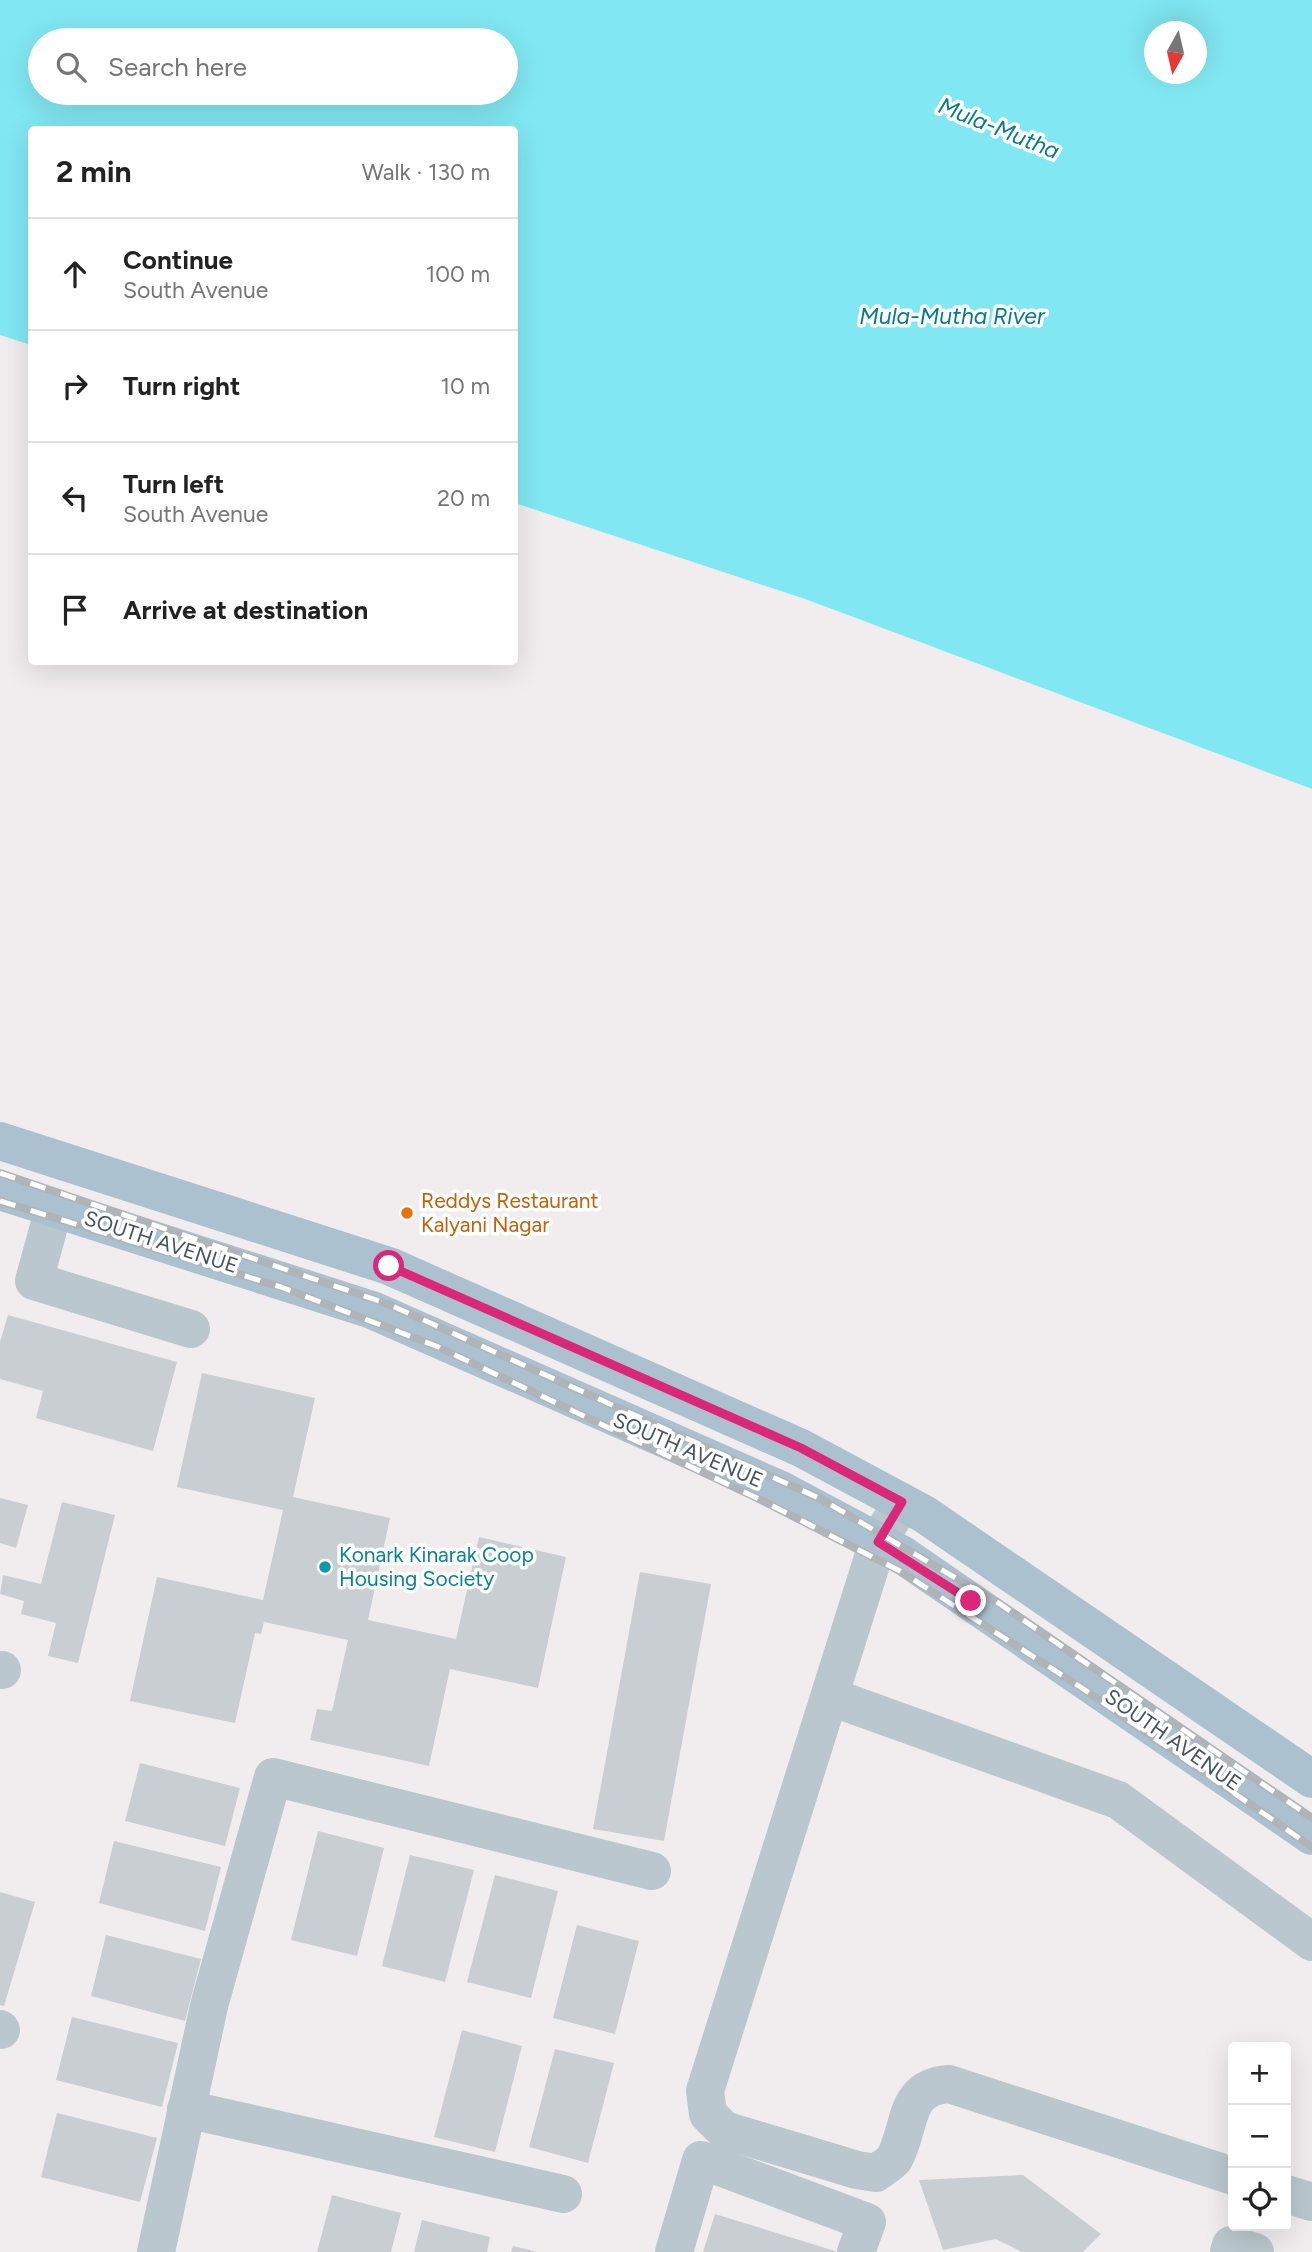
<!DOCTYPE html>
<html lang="en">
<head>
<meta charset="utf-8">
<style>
  body { margin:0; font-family:Figtree,sans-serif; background:#f6f6f6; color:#222 }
  .controls { position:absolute; right:21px; bottom:21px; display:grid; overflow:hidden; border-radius:7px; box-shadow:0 7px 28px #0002 }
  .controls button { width:63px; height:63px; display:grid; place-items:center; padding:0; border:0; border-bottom:2px solid #e0e0e0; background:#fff; color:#222; font:35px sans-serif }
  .compass { position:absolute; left:1144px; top:21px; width:63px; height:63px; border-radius:50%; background:#fff; box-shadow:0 7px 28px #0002; rotate:188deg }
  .stop { position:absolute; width:21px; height:21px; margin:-16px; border:5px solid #db2777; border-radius:50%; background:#fff }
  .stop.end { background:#db2777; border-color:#fff; box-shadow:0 2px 7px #0008 }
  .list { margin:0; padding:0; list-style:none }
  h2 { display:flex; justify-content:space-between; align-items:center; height:91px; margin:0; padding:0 28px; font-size:30px }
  h2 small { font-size:23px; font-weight:400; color:#767676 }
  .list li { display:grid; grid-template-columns:46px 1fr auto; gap:21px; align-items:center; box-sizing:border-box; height:112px; padding:0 28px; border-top:2px solid #e0e0e0 }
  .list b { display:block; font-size:26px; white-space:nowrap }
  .list p { margin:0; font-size:23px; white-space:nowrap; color:#767676 }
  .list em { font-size:23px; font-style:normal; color:#767676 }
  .icon { flex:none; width:38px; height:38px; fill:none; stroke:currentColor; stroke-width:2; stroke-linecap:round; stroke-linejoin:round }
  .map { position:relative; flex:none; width:1312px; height:2252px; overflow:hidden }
  .search { position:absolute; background:#fff; box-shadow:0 7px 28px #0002; left:28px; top:28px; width:490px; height:77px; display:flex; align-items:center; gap:18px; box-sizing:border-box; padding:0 24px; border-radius:38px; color:#767676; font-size:26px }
  .panel { position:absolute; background:#fff; box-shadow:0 7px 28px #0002; left:28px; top:126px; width:490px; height:539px; border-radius:7px }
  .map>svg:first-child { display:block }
  .water { fill:#81e7f2; fill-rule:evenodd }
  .building { fill:#c9ced3 }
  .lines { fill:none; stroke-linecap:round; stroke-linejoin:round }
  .minor { stroke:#bac7ce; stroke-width:38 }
  .major { stroke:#abc1cf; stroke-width:38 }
  .rail-casing { stroke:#afb4b9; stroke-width:8 }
  .rail { stroke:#fff; stroke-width:5; stroke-dasharray:16; stroke-linecap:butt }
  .route { stroke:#db2777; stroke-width:9 }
  .food-dot { fill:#e8710a; stroke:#fff; stroke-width:2.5 }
  .culture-dot { fill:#0f9aa8; stroke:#fff; stroke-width:2.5 }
  .labels { text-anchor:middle; stroke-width:7; stroke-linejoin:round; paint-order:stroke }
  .food-label { font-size:21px; fill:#c56008; stroke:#fff; text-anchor:start }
  .street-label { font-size:21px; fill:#44545c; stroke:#fff }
  .culture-label { font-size:21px; fill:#0d838f; stroke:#fff; text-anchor:start }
  .water-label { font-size:23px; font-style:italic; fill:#057c8a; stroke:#fff }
</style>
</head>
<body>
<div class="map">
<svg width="1312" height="2252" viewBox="0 0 1312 2252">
  <rect width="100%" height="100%" fill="#f1edee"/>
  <path class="water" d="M0 0H1312V789L808 600 515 503 514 130H32L31 345 0 335ZM1154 32H1196V74H1154ZM40 40H506V93H40Z"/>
  <g class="building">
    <path d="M8 1315 177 1362 153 1451 36 1418 43 1391 0 1379V1342Z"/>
    <path d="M202 1373 315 1398 293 1497 390 1518 368 1620 456 1639 479 1537 566 1557 538 1688 450 1669 429 1766 310 1740 317 1709 332 1711 348 1640 264 1622 261 1634 255 1633 235 1723 130 1701 157 1577 263 1600 283 1510 177 1487Z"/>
    <path d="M0 1498 28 1505 16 1548 0 1543Z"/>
    <path d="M62 1502 115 1515 78 1663 48 1656 56 1623 21 1614 24 1601 0 1594 3 1575 41 1584Z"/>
    <path d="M640 1572 711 1584 664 1841 593 1829Z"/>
    <path d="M140 1763 240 1788 225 1846 125 1821Z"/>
    <path d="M318 1831 384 1848 357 1956 291 1940Z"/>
    <path d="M114 1841 221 1867 205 1931 99 1903Z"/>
    <path d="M410 1855 474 1870 445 1982 382 1966Z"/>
    <path d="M495 1875 558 1891 531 1998 467 1982Z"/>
    <path d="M0 1892 35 1902 4 2006 0 2005Z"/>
    <path d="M577 1925 639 1941 615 2034 553 2018Z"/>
    <path d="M106 1935 201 1959 185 2021 91 1996Z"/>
    <path d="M72 2017 178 2043 162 2107 56 2080Z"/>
    <path d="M462 2030 522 2046 495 2152 434 2137Z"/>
    <path d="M555 2049 614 2063 588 2163 529 2147Z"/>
    <path d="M57 2113 157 2138 140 2202 41 2177Z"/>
    <path d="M1023 2175 1101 2234 1083 2252H1022L996 2239 943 2250 919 2180Z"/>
    <path d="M332 2195 401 2213 391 2252H317Z"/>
    <path d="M715 2214 835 2251V2252H703Z"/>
    <path d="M422 2220 490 2237 487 2252H414Z"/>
    <path d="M513 2246 534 2251V2252H511Z"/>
  </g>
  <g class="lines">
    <g class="minor">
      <path d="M54 1208 34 1281 191 1329"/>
      <path d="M902 1502 878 1542 705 2091 708 2114 724 2130 857 2170 876 2173C881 2169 890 2164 894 2159 912 2127 902 2087 949 2084L1233 2176"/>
      <path d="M0 1670H2"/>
      <path d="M831 1697 1118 1800 1312 1942"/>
      <path d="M0 2029 1 2030"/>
      <path d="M186 2109 563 2194"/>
      <path d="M1286 2194 1312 2202"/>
      <path d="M156 2252 209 2006 273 1777 652 1871"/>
      <path d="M674 2252 701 2160 867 2222 856 2252"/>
      <path d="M1229 2252 1231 2245 1255 2252"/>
    </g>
    <g class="major">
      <path d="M0 1141 389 1266 801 1448 924 1514 1312 1779"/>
      <path d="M0 1191 372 1310 781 1490 901 1554 1312 1836"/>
    </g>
    <g class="rail-casing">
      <g id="rail">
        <path d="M0 1173 388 1304 821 1499 1000 1604 1312 1818"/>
        <path d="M0 1201 281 1287 436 1346 759 1499 900 1571 1082 1688 1312 1847"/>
      </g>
    </g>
    <use href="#rail" class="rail"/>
  </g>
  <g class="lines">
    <path class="route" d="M389 1266 801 1448 902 1502 878 1542 971 1601"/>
  </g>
  <circle class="food-dot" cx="407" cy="1213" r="7"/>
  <circle class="culture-dot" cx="325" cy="1567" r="7"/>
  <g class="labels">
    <g class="food-label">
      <text x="421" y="1208">Reddys Restaurant<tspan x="421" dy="24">Kalyani Nagar</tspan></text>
    </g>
    <g class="street-label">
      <text transform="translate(161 1242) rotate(18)" y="7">SOUTH AVENUE</text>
      <text transform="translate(688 1450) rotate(23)" y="7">SOUTH AVENUE</text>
      <text transform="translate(1173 1740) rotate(35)" y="7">SOUTH AVENUE</text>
    </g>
    <g class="culture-label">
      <text x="339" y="1562">Konark Kinarak Coop<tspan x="339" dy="24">Housing Society</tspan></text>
    </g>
    <g class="water-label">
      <text transform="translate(999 128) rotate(22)" y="8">Mula-Mutha</text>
      <text x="952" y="324">Mula-Mutha River</text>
    </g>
  </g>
</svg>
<div class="controls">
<button>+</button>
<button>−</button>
<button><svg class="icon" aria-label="locate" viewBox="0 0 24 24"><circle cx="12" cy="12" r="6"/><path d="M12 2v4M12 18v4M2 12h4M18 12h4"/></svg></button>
</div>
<svg class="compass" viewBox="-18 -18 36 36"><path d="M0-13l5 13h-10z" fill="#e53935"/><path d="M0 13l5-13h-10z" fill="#767676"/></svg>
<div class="stop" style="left:389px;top:1266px"></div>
<div class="stop end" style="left:971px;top:1601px"></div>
<div class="search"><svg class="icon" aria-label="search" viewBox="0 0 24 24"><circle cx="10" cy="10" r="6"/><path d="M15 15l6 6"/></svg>Search here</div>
<section class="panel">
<h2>2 min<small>Walk · 130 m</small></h2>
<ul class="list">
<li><svg class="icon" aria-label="ahead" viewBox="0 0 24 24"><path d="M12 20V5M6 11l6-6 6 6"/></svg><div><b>Continue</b><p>South Avenue</p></div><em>100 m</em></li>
<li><svg class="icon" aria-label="right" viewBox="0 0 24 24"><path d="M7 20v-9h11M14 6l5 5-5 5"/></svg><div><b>Turn right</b></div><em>10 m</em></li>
<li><svg class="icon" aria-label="left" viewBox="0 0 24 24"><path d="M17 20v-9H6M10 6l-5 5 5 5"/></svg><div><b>Turn left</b><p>South Avenue</p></div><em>20 m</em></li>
<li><svg class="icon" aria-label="arrive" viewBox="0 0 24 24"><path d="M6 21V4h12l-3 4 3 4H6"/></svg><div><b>Arrive at destination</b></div></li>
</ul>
</section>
</div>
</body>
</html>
